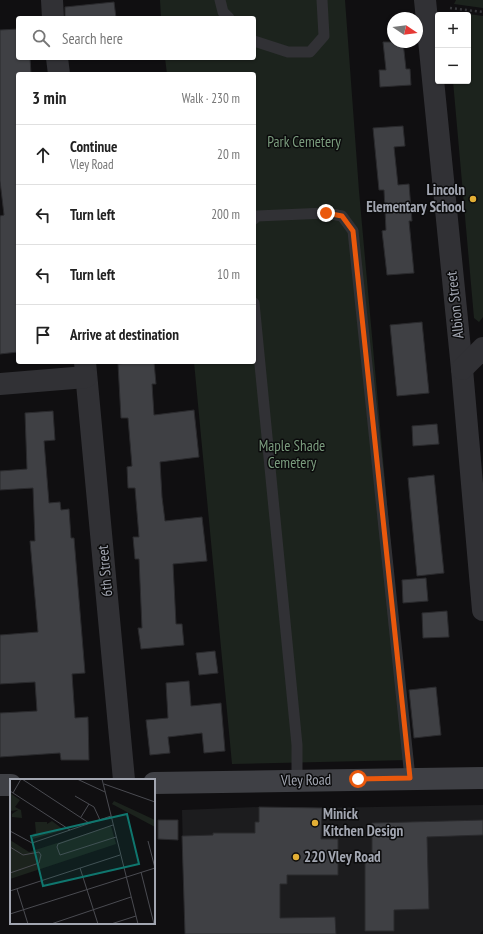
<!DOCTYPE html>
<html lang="en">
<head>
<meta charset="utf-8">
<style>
  body { margin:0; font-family:"PT Sans Narrow",sans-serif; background:#f2f2f2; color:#222 }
  .controls { position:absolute; right:12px; top:12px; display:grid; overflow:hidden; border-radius:4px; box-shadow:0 1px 3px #0004 }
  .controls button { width:36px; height:36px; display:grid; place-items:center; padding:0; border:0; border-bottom:1px solid #e0e0e0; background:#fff; color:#222; font:20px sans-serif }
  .compass { position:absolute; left:387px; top:12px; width:36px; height:36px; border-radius:50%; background:#fff; box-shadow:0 1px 3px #0004; rotate:103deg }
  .stop { position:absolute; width:12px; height:12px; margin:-9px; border:3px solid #ea580c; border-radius:50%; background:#fff }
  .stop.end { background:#ea580c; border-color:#fff; box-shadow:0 1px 4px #0008 }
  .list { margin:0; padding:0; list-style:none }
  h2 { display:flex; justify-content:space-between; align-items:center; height:52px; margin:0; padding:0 16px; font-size:17px }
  h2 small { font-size:13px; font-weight:400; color:#767676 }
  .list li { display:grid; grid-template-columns:26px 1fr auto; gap:12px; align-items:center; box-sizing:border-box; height:60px; padding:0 16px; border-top:1px solid #e0e0e0 }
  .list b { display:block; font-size:15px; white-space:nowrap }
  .list p { margin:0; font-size:13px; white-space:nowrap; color:#767676 }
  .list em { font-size:13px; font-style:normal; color:#767676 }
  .icon { flex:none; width:22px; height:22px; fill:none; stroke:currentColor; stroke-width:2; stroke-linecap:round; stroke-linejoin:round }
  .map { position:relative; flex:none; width:483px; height:934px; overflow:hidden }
  .search { position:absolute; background:#fff; box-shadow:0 1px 3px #0004; left:16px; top:16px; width:240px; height:44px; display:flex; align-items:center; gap:10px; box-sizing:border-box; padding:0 14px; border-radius:4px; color:#767676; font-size:15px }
  .panel { position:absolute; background:#fff; box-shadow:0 1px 3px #0004; left:16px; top:72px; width:240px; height:292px; border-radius:4px }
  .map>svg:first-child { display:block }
  .built { fill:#1c1c1e }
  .green { fill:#1c231d }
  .building { fill:#3f4044; stroke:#2a2a2d }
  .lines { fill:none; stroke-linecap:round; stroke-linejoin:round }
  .path { stroke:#37383c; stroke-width:2.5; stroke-dasharray:2 3; stroke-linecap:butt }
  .lane { stroke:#313135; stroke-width:11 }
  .street { stroke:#313135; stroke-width:22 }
  .secondary { stroke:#3f4045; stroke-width:22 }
  .route { stroke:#ea580c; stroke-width:5 }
  .poi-dot { fill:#e3af35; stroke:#0b0b0c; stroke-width:1.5 }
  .labels { text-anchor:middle; stroke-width:3; stroke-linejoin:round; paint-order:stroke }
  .park-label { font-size:15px; fill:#7a9b7d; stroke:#0b0b0c }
  .poi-label { font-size:15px; font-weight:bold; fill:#a2a6b1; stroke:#0b0b0c; text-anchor:start }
  .street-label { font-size:15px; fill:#a2a6b1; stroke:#0b0b0c }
  .inset-road { fill:none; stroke:#4a4b51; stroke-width:1 }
  .view { fill:#0f766e; fill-opacity:0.15; stroke:#0f766e; stroke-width:2 }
  .inset-edge { fill:none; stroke:#a2a6b1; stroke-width:2 }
</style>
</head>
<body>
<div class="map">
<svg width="483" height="934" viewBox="0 0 483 934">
  <rect width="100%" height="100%" fill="#100f11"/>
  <path class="built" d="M483 805V930L480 934H185L182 810 259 807 322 808Z"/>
  <g class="green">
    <path d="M160 0H345L359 191 410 760 232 764 194 362H254V74H167L165 58H254V18H161Z"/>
    <path d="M456 0H483V8L454 4Z"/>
    <path d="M454 12 483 16V317L479 322 474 318 453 81H468V15H452Z"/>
  </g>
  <g class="building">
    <path d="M114 2 116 18H65V7Z"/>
    <path d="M18 29V58H30L31 74H18V352L0 354V216L4 215 0 181V30Z"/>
    <path d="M383 42H403L406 69H410L411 85 380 87 379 70H386Z"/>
    <path d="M403 126 405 146 394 147 398 185 409 184 412 221H409L414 273 387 275 382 231 386 230 384 190H379L373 128Z"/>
    <path d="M422 322 429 393 397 396 390 325Z"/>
    <path d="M137 362H154L156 384H152L154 415 194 410 199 457 160 462 162 497 165 521 202 517 207 561 173 564 176 624H182L184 645 141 649 138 628H142L139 559H135L133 537H139L135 488H128L127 467 132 466 128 418H121L118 364Z"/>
    <path d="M53 411 55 440 44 441 49 503 60 502 61 510 69 509 71 538H74L85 673 72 674 75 718 88 717 89 760H61L60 753 0 757V713L37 711 35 682 0 684V635L38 632 30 541H35L33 488 0 490V471L27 469 25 413Z"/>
    <path d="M437 424 439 444 413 446 412 426Z"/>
    <path d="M434 475 444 573 417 576 408 478Z"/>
    <path d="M426 578 428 601 403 603 402 580Z"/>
    <path d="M447 611 449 637 423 638 422 613Z"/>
    <path d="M215 651 218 673 199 675 196 653Z"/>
    <path d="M189 681 191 706 221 703 225 751 204 753 202 733 168 737 170 753 150 755 146 720 168 718 166 683Z"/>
    <path d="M436 687 441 735 414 738 409 690Z"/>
    <path d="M259 807 322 808 321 839H338V875H287V884H280V918L335 917 336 934H185L182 836 213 835V833H255V822H259Z"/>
    <path d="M158 820H178V840L158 839Z"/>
    <path d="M483 820V835L427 837 429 909 394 910V931H365V859H372V823Z"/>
  </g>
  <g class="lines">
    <path class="path" d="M450 8 483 12"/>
    <g class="lane">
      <path d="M220 0 223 12 229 18"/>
      <path d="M254 41 288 52H310L324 36 322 0"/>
      <path d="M254 219 257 216 326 213 342 216 353 231 410 778"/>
      <path d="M254 303 297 745V780"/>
    </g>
    <g class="street">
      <path d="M52 0 53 18"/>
      <path d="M425 0 462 369 483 610"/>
      <path d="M57 58 59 74"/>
      <path d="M85 362 124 780"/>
      <path d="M462 369 483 348"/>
      <path d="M0 384 86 377"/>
    </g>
    <g class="secondary">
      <path d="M154 783 483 778"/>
      <path d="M0 785H11"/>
    </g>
  </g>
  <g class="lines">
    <path class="route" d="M326 213 342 216 353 231 410 778 358 779"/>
  </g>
  <g class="poi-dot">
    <circle cx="473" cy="199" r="4"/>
    <circle cx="315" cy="823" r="4"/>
    <circle cx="296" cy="857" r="4"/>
  </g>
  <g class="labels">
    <g class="park-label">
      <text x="304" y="147">Park Cemetery</text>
      <text x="292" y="451">Maple Shade<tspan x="292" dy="17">Cemetery</tspan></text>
    </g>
    <g class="poi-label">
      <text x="465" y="195" text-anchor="end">Lincoln<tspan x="465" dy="17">Elementary School</tspan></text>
      <text x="323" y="819">Minick<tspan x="323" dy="17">Kitchen Design</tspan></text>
      <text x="304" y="862">220 Vley Road</text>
    </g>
    <g class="street-label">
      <text transform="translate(455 305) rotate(-96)" y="5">Albion Street</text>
      <text transform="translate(105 571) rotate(-95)" y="5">6th Street</text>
      <text transform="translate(306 780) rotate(-1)" y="5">Vley Road</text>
    </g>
  </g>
  <g transform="translate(10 779)">
    <rect width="145" height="145" fill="#100f11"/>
    <path d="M0 14 10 21 5 28 11 31 12 39 2 38V35L8 31 0 32ZM104 22 145 41V48L102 25ZM42 42 54 51 23 60V55L26 54 25 43H37V45ZM101 47 106 65 0 100V61L19 73Z" fill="#1c231d"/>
    <path class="inset-road" d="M12 0 79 44M67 0 95 13M92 0 128 145M94 5 145 23M0 12 60 51M3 14 11 0M65 17 84 28 90 41M71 38 79 25M103 46 48 65 47 68 50 76 106 58M0 52 22 64 101 37M138 62 145 89M0 68 13 76 29 73 31 76 29 84 0 94M70 89 88 145M131 93 144 145M7 110 18 145M0 112 110 76M0 135 145 89M41 145 121 118M101 145 126 137"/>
    <path class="view" d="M117 35 129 85 33 107 21 57Z"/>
    <rect width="145" height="145" class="inset-edge"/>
  </g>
</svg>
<div class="controls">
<button>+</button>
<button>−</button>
</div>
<svg class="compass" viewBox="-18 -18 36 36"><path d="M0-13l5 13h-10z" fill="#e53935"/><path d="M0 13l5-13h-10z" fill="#767676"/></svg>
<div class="stop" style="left:358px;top:779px"></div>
<div class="stop end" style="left:326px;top:213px"></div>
<div class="search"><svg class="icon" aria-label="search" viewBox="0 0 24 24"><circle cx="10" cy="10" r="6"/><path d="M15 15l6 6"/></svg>Search here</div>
<section class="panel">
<h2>3 min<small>Walk · 230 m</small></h2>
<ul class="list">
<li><svg class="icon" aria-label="ahead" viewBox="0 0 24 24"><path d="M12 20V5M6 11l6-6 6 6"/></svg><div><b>Continue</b><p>Vley Road</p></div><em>20 m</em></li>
<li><svg class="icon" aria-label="left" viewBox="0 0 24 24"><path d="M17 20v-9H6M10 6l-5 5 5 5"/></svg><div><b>Turn left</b></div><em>200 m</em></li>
<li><svg class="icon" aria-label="left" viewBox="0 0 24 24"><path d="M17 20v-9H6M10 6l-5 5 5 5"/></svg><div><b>Turn left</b></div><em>10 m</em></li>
<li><svg class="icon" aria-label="arrive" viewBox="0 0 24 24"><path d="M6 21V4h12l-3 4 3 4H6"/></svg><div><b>Arrive at destination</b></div></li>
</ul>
</section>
</div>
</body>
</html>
